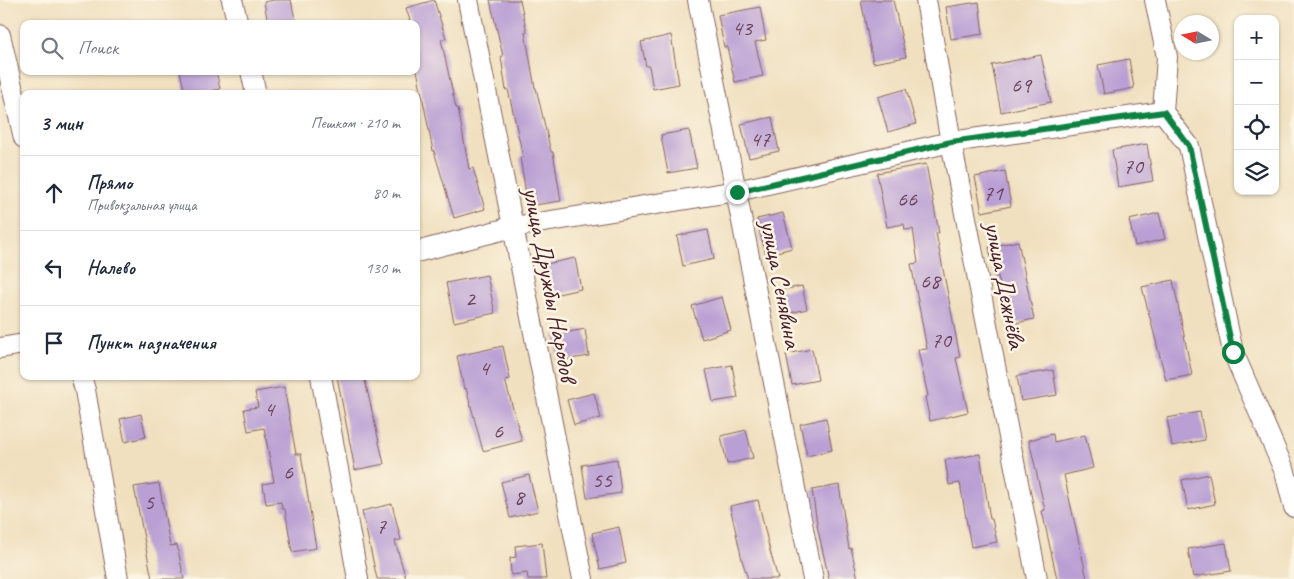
<!DOCTYPE html>
<html lang="ru">
<head>
<meta charset="utf-8">
<style>
  body { margin:0; font-family:Caveat,sans-serif; background:#f2f2f3; color:#1f2937 }
  .controls { position:absolute; right:15px; top:15px; display:grid; overflow:hidden; border-radius:10px; box-shadow:0 1px 4px #0004 }
  .controls button { width:45px; height:45px; display:grid; place-items:center; padding:0; border:0; border-bottom:1px solid #e0e1e3; background:#fff; color:#1f2937; font:25px sans-serif }
  .compass { position:absolute; left:1174px; top:15px; width:45px; height:45px; border-radius:50%; background:#fff; box-shadow:0 1px 4px #0004; rotate:280deg }
  .stop { position:absolute; width:15px; height:15px; margin:-11px; border:4px solid #0b8043; border-radius:50%; background:#fff }
  .stop.end { background:#0b8043; border-color:#fff; box-shadow:0 1px 5px #0008 }
  .list { margin:0; padding:0; list-style:none }
  h2 { display:flex; justify-content:space-between; align-items:center; height:65px; margin:0; padding:0 20px; font-size:21px }
  h2 small { font-size:16px; font-weight:400; color:#747a83 }
  .list li { display:grid; grid-template-columns:32px 1fr auto; gap:15px; align-items:center; box-sizing:border-box; height:75px; padding:0 20px; border-top:1px solid #e0e1e3 }
  .list b { display:block; font-size:19px; white-space:nowrap }
  .list p { margin:0; font-size:16px; white-space:nowrap; color:#747a83 }
  .list em { font-size:16px; font-style:normal; color:#747a83 }
  .icon { flex:none; width:28px; height:28px; fill:none; stroke:currentColor; stroke-width:2; stroke-linecap:round; stroke-linejoin:round }
  .map { position:relative; flex:none; width:1294px; height:579px; overflow:hidden }
  .search { position:absolute; background:#fff; box-shadow:0 1px 4px #0004; left:20px; top:20px; width:400px; height:55px; display:flex; align-items:center; gap:12px; box-sizing:border-box; padding:0 18px; border-radius:10px; color:#747a83; font-size:19px }
  .panel { position:absolute; background:#fff; box-shadow:0 1px 4px #0004; left:20px; top:90px; width:400px; height:290px; border-radius:10px }
  .map>svg:first-child { display:block }
  .building { fill:#b99fd4 }
  .lines { fill:none; stroke-linecap:round; stroke-linejoin:round }
  .minor-casing { stroke:#84635f; stroke-width:22 }
  .minor { stroke:#fff; stroke-width:20 }
  .route { stroke:#0b8043; stroke-width:6 }
  .labels { text-anchor:middle; stroke-width:5; stroke-linejoin:round; paint-order:stroke }
  .number-label { font-size:22px; fill:#663f55 }
  .street-label { font-size:25px; fill:#4a1f2b; stroke:#fcf5e5 }
</style>
</head>
<body>
<div class="map">
<svg width="1294" height="579" viewBox="0 0 1294 579">
  <rect width="100%" height="100%" fill="#fcf5e5"/>
  <filter id="ink" filterUnits="userSpaceOnUse"><feTurbulence type="fractalNoise" baseFrequency=".02" numOctaves="2"/><feDisplacementMap in="SourceGraphic" scale="10" xChannelSelector="R" yChannelSelector="G"/><feConvolveMatrix kernelMatrix="1 2 1 2 8 2 1 2 1" color-interpolation-filters="sRGB"/></filter>
  <filter id="wash" filterUnits="userSpaceOnUse"><feTurbulence type="fractalNoise" baseFrequency=".0096" numOctaves="4" result="noise"/><feDisplacementMap in="SourceGraphic" scale="20" xChannelSelector="R" yChannelSelector="G"/><feGaussianBlur stdDeviation="1.12" result="paint"/><feColorMatrix in="noise" values="0 0 0 0 0 0 0 0 0 0 0 0 0 0 0 0 0 1.4 0 .05"/><feComposite in="paint" operator="in"/></filter>
  <g filter="url(#wash)">
    <rect width="100%" height="100%" fill="#f0e0bf"/>
    <g id="blocks">
      <g class="building">
        <path d="M274 0H291L296 24H268L264 2Z"/>
        <path d="M434 0 446 38 441 39 456 108H458L469 169 473 168 485 209 454 218 434 151H433L416 65V24H411L406 8Z"/>
        <path d="M490 0H520L527 32H525L535 88H536L551 152H553L561 201 528 206 520 157H523L508 89 506 90 501 57 503 56Z"/>
        <path d="M861 0H893L906 57 873 63Z"/>
        <path d="M979 2 983 34 951 39 946 7Z"/>
        <path d="M760 7 766 40 755 42 763 76 735 82 727 47H724L718 15Z"/>
        <path d="M671 35 679 84 653 89 649 66H646L641 42Z"/>
        <path d="M1041 55 1051 102 1001 112 992 65Z"/>
        <path d="M1129 59 1134 88 1104 94 1098 65Z"/>
        <path d="M180 71H216L220 89 200 94H185Z"/>
        <path d="M906 89 916 124 888 132 878 97Z"/>
        <path d="M772 117 779 151 749 158 741 124Z"/>
        <path d="M689 130 697 168 668 173 661 135Z"/>
        <path d="M1147 144 1153 181 1118 187 1112 150Z"/>
        <path d="M926 164 939 233H936L960 357 956 358 968 412 930 421 925 397 928 396 918 350 927 349 911 264 918 263 913 229 905 230 904 224 887 227 877 173Z"/>
        <path d="M1005 171 1011 206 982 212 975 177Z"/>
        <path d="M783 213 792 248 766 255 757 219Z"/>
        <path d="M1159 213 1165 239 1135 246 1129 220Z"/>
        <path d="M708 230 714 259 683 266 677 236Z"/>
        <path d="M1018 241 1034 319 1008 325 998 276 995 277 989 247Z"/>
        <path d="M575 258 581 289 549 296 542 265Z"/>
        <path d="M487 275 495 313 454 322 446 283Z"/>
        <path d="M1173 280 1192 375 1166 380 1142 287Z"/>
        <path d="M802 286 807 309 782 315 777 291Z"/>
        <path d="M722 297 731 330 702 339 692 306Z"/>
        <path d="M585 329 589 356 558 361 554 335Z"/>
        <path d="M503 346 510 379 505 380 522 441 483 451 466 388 464 389 457 356Z"/>
        <path d="M812 349 818 380 792 385 786 354Z"/>
        <path d="M732 365 738 398 713 402 706 370Z"/>
        <path d="M1053 370 1057 395 1021 401 1017 376Z"/>
        <path d="M337 376H364L384 464 355 470Z"/>
        <path d="M284 387 296 454H301L316 548 292 552 285 509H282L281 502 266 504 263 484 274 482 264 428 248 431 244 409 258 407 255 392Z"/>
        <path d="M594 393 601 418 574 425 567 400Z"/>
        <path d="M1200 412 1205 440 1172 446 1167 418Z"/>
        <path d="M141 414 146 437 125 442 120 419Z"/>
        <path d="M826 418 832 450 807 456 800 424Z"/>
        <path d="M746 430 753 458 727 464 721 436Z"/>
        <path d="M1053 434 1054 442 1085 435 1093 468 1064 475 1087 579H1057L1042 511 1045 510 1029 440Z"/>
        <path d="M980 454 990 519H992L997 542 971 547 960 483 949 485 945 460Z"/>
        <path d="M617 459 621 493 587 498 582 465Z"/>
        <path d="M1209 474 1215 504 1188 510 1182 480Z"/>
        <path d="M529 475 538 511 510 518 501 482Z"/>
        <path d="M159 483 170 546 177 545 184 579H152L134 487Z"/>
        <path d="M839 485 849 549 851 548 858 579H829L818 530 812 490Z"/>
        <path d="M758 500 770 551 778 579H748L742 560 730 506Z"/>
        <path d="M392 504 401 540 395 541 406 579H377L362 511Z"/>
        <path d="M619 527 626 563 600 569 592 533Z"/>
        <path d="M542 543 546 579H528L527 573 511 575 510 558 516 557 515 546Z"/>
        <path d="M1226 543 1231 571 1193 577 1188 549Z"/>
      </g>
    </g>
  </g>
  <g filter="url(#ink)">
    <use href="#blocks" fill-opacity="0" stroke="#84635f" stroke-width="1"/>
    <g class="lines">
      <g class="minor-casing">
        <g id="minor">
          <path d="M232 0 238 24"/>
          <path d="M468 0 583 579"/>
          <path d="M698 0 813 579"/>
          <path d="M926 0 951 142 1037 579"/>
          <path d="M1155 0 1167 57 1163 112 1189 146 1233 352 1285 472 1294 507"/>
          <path d="M0 35 24 138"/>
          <path d="M251 71 256 94"/>
          <path d="M416 252 513 227 737 191 951 142 1163 112"/>
          <path d="M0 348 24 344"/>
          <path d="M81 376 85 390 118 579"/>
          <path d="M321 376 358 579"/>
        </g>
      </g>
      <use href="#minor" class="minor"/>
    </g>
  </g>
  <g class="lines" filter="url(#ink)">
    <path class="route" d="M737 192 951 142 1164 112 1189 146 1233 352"/>
  </g>
  <g class="labels">
    <g class="number-label">
      <text x="742" y="35">43</text>
      <text x="1021" y="92">69</text>
      <text x="760" y="146">47</text>
      <text x="1133" y="173">70</text>
      <text x="993" y="200">71</text>
      <text x="907" y="206">66</text>
      <text x="930" y="288">68</text>
      <text x="470" y="306">2</text>
      <text x="941" y="347">70</text>
      <text x="484" y="375">4</text>
      <text x="269" y="416">4</text>
      <text x="498" y="438">6</text>
      <text x="288" y="479">6</text>
      <text x="602" y="487">55</text>
      <text x="519" y="504">8</text>
      <text x="149" y="509">5</text>
      <text x="381" y="533">7</text>
    </g>
    <g class="street-label">
      <text transform="translate(551 284) rotate(79)" y="9">улица Дружбы Народов</text>
      <text transform="translate(782 284) rotate(79)" y="9">улица Сенявина</text>
      <text transform="translate(1006 285) rotate(79)" y="9">улица Дежнёва</text>
    </g>
  </g>
</svg>
<div class="controls">
<button>+</button>
<button>−</button>
<button><svg class="icon" aria-label="locate" viewBox="0 0 24 24"><circle cx="12" cy="12" r="6"/><path d="M12 2v4M12 18v4M2 12h4M18 12h4"/></svg></button>
<button><svg class="icon" aria-label="layers" viewBox="0 0 24 24"><path d="M12 4l9 5-9 5-9-5zM3 14l9 5 9-5"/></svg></button>
</div>
<svg class="compass" viewBox="-18 -18 36 36"><path d="M0-13l5 13h-10z" fill="#e53935"/><path d="M0 13l5-13h-10z" fill="#747a83"/></svg>
<div class="stop" style="left:1233px;top:352px"></div>
<div class="stop end" style="left:737px;top:192px"></div>
<div class="search"><svg class="icon" aria-label="search" viewBox="0 0 24 24"><circle cx="10" cy="10" r="6"/><path d="M15 15l6 6"/></svg>Поиск</div>
<section class="panel">
<h2>3 мин<small>Пешком · 210 m</small></h2>
<ul class="list">
<li><svg class="icon" aria-label="ahead" viewBox="0 0 24 24"><path d="M12 20V5M6 11l6-6 6 6"/></svg><div><b>Прямо</b><p>Привокзальная улица</p></div><em>80 m</em></li>
<li><svg class="icon" aria-label="left" viewBox="0 0 24 24"><path d="M17 20v-9H6M10 6l-5 5 5 5"/></svg><div><b>Налево</b></div><em>130 m</em></li>
<li><svg class="icon" aria-label="arrive" viewBox="0 0 24 24"><path d="M6 21V4h12l-3 4 3 4H6"/></svg><div><b>Пункт назначения</b></div></li>
</ul>
</section>
</div>
</body>
</html>
